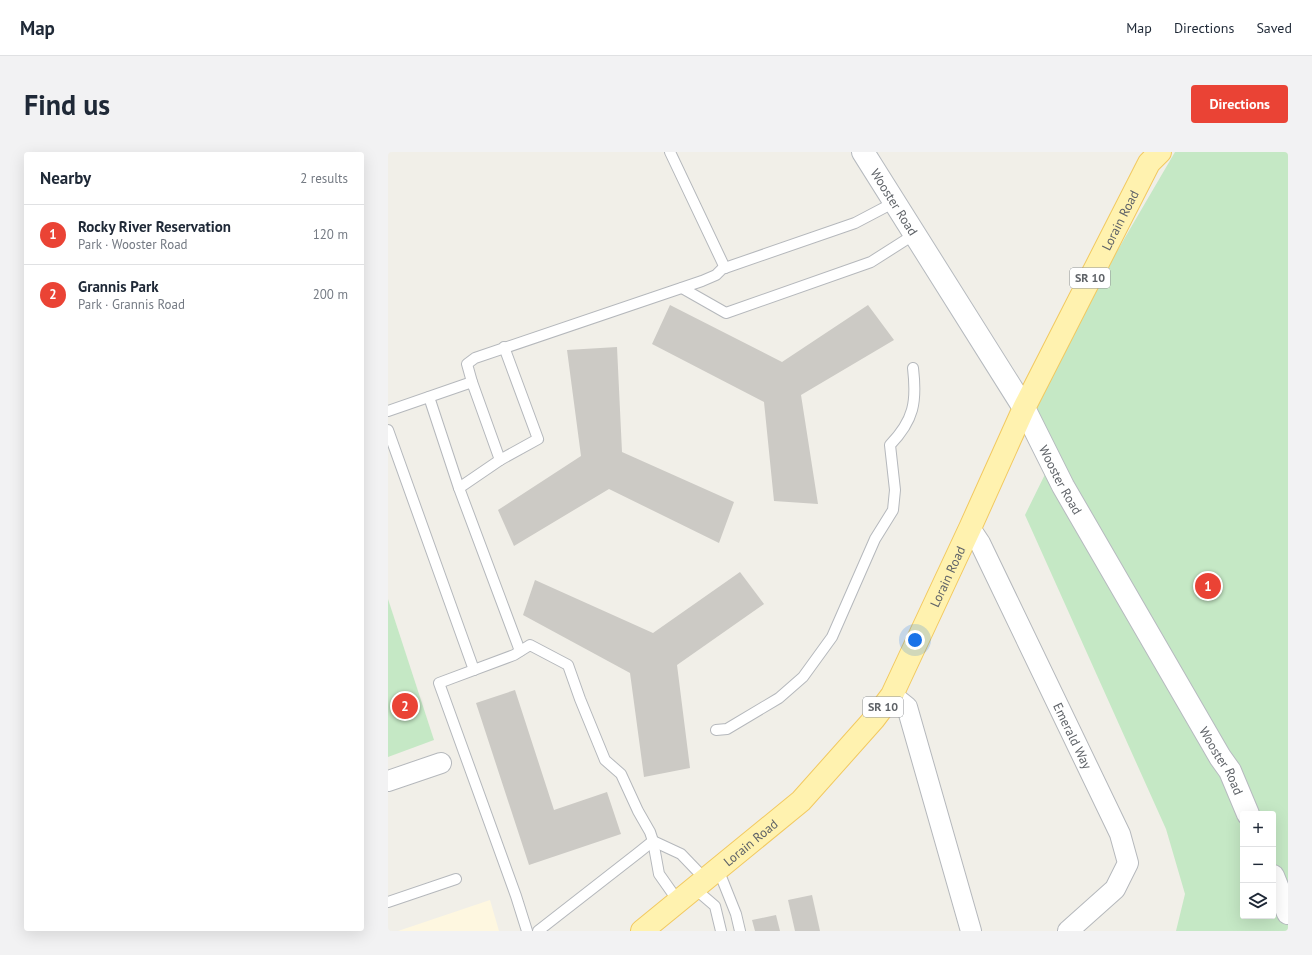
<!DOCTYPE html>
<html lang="en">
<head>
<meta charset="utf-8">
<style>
  body { margin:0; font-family:"PT Sans",sans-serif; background:#f2f2f3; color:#1f2937 }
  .controls { position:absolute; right:12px; bottom:12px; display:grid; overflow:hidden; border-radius:4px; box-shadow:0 4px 16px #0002 }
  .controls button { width:36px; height:36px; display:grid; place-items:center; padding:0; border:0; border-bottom:1px solid #e0e1e3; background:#fff; color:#1f2937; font:20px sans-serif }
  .you { position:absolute; left:527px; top:488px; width:14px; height:14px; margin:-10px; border:3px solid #fff; border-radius:50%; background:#1a73e8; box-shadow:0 0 0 6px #1a73e833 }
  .badge { display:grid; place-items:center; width:26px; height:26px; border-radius:50%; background:#ea4335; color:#fff; font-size:13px; font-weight:700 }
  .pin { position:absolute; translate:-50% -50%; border:2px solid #fff; box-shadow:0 1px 4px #0006 }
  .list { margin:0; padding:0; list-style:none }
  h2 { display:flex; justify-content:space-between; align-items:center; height:52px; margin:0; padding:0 16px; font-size:17px }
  h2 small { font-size:13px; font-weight:400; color:#747a83 }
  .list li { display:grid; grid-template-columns:26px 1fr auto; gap:12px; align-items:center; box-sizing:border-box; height:60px; padding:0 16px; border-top:1px solid #e0e1e3 }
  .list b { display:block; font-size:15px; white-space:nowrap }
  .list p { margin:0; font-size:13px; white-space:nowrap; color:#747a83 }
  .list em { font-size:13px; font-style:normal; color:#747a83 }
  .icon { flex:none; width:22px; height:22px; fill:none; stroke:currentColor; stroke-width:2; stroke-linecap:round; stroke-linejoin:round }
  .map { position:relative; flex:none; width:900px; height:779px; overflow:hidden; border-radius:4px }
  header { display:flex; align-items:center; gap:24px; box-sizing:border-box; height:56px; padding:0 20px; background:#fff; border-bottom:1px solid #e0e1e3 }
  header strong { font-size:19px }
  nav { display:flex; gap:22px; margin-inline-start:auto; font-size:14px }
  .intro { display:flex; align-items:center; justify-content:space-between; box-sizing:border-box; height:96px; padding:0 24px }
  h1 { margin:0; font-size:28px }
  .button { padding:10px 18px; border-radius:4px; background:#ea4335; color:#fff; font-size:14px; font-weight:700 }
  main { display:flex; gap:24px; padding:0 24px }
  aside { flex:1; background:#fff; border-radius:4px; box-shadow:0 4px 16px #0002 }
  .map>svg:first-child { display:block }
  .commercial { fill:#fef7e0 }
  .green { fill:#c5e8c5; fill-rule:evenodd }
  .building { fill:#cccac5 }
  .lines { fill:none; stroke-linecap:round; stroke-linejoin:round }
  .lane-casing { stroke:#b5b8bc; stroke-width:12 }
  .street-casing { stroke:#b5b8bc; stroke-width:22 }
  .secondary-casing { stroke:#b6babf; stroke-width:24 }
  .primary-casing { stroke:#f2c960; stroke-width:24 }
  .lane { stroke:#fff; stroke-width:10 }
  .street { stroke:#fff; stroke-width:20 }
  .secondary { stroke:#fff; stroke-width:22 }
  .primary { stroke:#fff2af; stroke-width:22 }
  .labels { text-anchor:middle; stroke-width:3; stroke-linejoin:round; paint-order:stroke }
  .shield { fill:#fff; stroke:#8f9295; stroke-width:1 }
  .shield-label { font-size:12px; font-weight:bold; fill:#5f6368 }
  .street-label { font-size:13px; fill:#5f6368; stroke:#fff }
</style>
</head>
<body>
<header>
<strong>Map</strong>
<nav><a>Map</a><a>Directions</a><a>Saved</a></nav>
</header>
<div class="intro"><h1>Find us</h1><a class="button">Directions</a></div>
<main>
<aside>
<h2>Nearby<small>2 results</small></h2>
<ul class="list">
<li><span class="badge">1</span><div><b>Rocky River Reservation</b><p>Park · Wooster Road</p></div><em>120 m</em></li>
<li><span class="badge">2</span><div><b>Grannis Park</b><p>Park · Grannis Road</p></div><em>200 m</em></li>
</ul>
</aside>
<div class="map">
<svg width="900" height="779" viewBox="0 0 900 779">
  <rect width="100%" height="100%" fill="#f1efe8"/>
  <path class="commercial" d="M102 748 111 779H10Z"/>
  <g class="green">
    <path d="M787 0H900V779H788L797 742 778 677 637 363 666 304 638 255ZM855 662H885V764H855Z"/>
    <path d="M0 447 46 588 0 605Z"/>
  </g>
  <g class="building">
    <path d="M282 153 394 210 480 153 506 188 413 243 430 352 386 349 376 250 264 192Z"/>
    <path d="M229 195 234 300 346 350 331 391 221 337 126 394 110 358 193 304 179 198Z"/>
    <path d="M352 420 376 452 289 513 302 616 256 625 242 521 135 463 147 428 265 481Z"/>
    <path d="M127 538 166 658 219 640 233 682 141 713 88 551Z"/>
    <path d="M424 743 432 779H407L400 748Z"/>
    <path d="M388 763 392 779H367L364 768Z"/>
  </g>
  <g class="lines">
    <g class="lane-casing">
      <g id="lane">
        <path d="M282 0 337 116"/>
        <path d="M294 136 338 161 483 110 527 82"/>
        <path d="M84 230 79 212 87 206 314 129 328 123 334 117 467 71 507 50"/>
        <path d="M41 245 71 336"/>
        <path d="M0 259 84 230 112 308 71 336 132 499"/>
        <path d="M0 278 86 518"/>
        <path d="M112 308 150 287 116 195"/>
        <path d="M328 578 339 577 391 546 415 525 444 485 487 387 505 358 507 338 502 293C526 268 529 250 525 216"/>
        <path d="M265 689 293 702 317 727"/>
        <path d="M330 717 348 762 352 779"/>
        <path d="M306 736 327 754 333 779"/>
        <path d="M0 750 68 727"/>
        <path d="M139 779 128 744 51 531 126 503 142 493 180 513 192 547 217 608 233 622 250 659 262 680 265 689 271 722 290 749"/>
        <path d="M150 779 250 701 265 689"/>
      </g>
    </g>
    <g class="street-casing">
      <g id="street">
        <path id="s1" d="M582 376 592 391 732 682 740 711 727 737 680 779"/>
        <path d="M504 543 519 555 583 779"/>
        <path d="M0 629 53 611"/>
      </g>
    </g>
    <g class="secondary-casing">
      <g id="secondary">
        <path id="s2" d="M475 0 636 256 675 334 832 605 842 619 860 662"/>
        <path d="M885 724 900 761"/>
      </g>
    </g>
    <g class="primary-casing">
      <g id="primary">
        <path id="s3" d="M254 779 413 649 486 567 504 543 582 376 636 256 761 11 772 0"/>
      </g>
    </g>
    <use href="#lane" class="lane"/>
    <use href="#street" class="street"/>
    <use href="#secondary" class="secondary"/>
    <use href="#primary" class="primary"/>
  </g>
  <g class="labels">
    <g class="shield">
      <rect x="682" y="116" width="40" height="20" rx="3"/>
      <rect x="475" y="545" width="40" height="20" rx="3"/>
    </g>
    <g class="shield-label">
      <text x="702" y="130">SR 10</text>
      <text x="495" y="559">SR 10</text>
    </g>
    <g class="street-label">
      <text dy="5" stroke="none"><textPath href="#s2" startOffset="59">Wooster Road</textPath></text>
      <text dy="5" stroke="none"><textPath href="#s3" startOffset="872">Lorain Road</textPath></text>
      <text dy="5" stroke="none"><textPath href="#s2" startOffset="383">Wooster Road</textPath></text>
      <text dy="5" stroke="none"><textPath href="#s3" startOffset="476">Lorain Road</textPath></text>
      <text dy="5" stroke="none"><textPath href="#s1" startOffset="232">Emerald Way</textPath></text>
      <text dy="5" stroke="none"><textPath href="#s2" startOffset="707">Wooster Road</textPath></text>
      <text dy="5" stroke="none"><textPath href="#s3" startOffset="140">Lorain Road</textPath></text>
    </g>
  </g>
</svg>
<div class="controls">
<button>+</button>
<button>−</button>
<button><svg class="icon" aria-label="layers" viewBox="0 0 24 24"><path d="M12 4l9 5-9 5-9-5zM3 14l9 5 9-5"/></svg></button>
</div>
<div class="you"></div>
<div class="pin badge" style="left:820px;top:434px">1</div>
<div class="pin badge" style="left:17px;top:554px">2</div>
</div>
</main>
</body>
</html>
